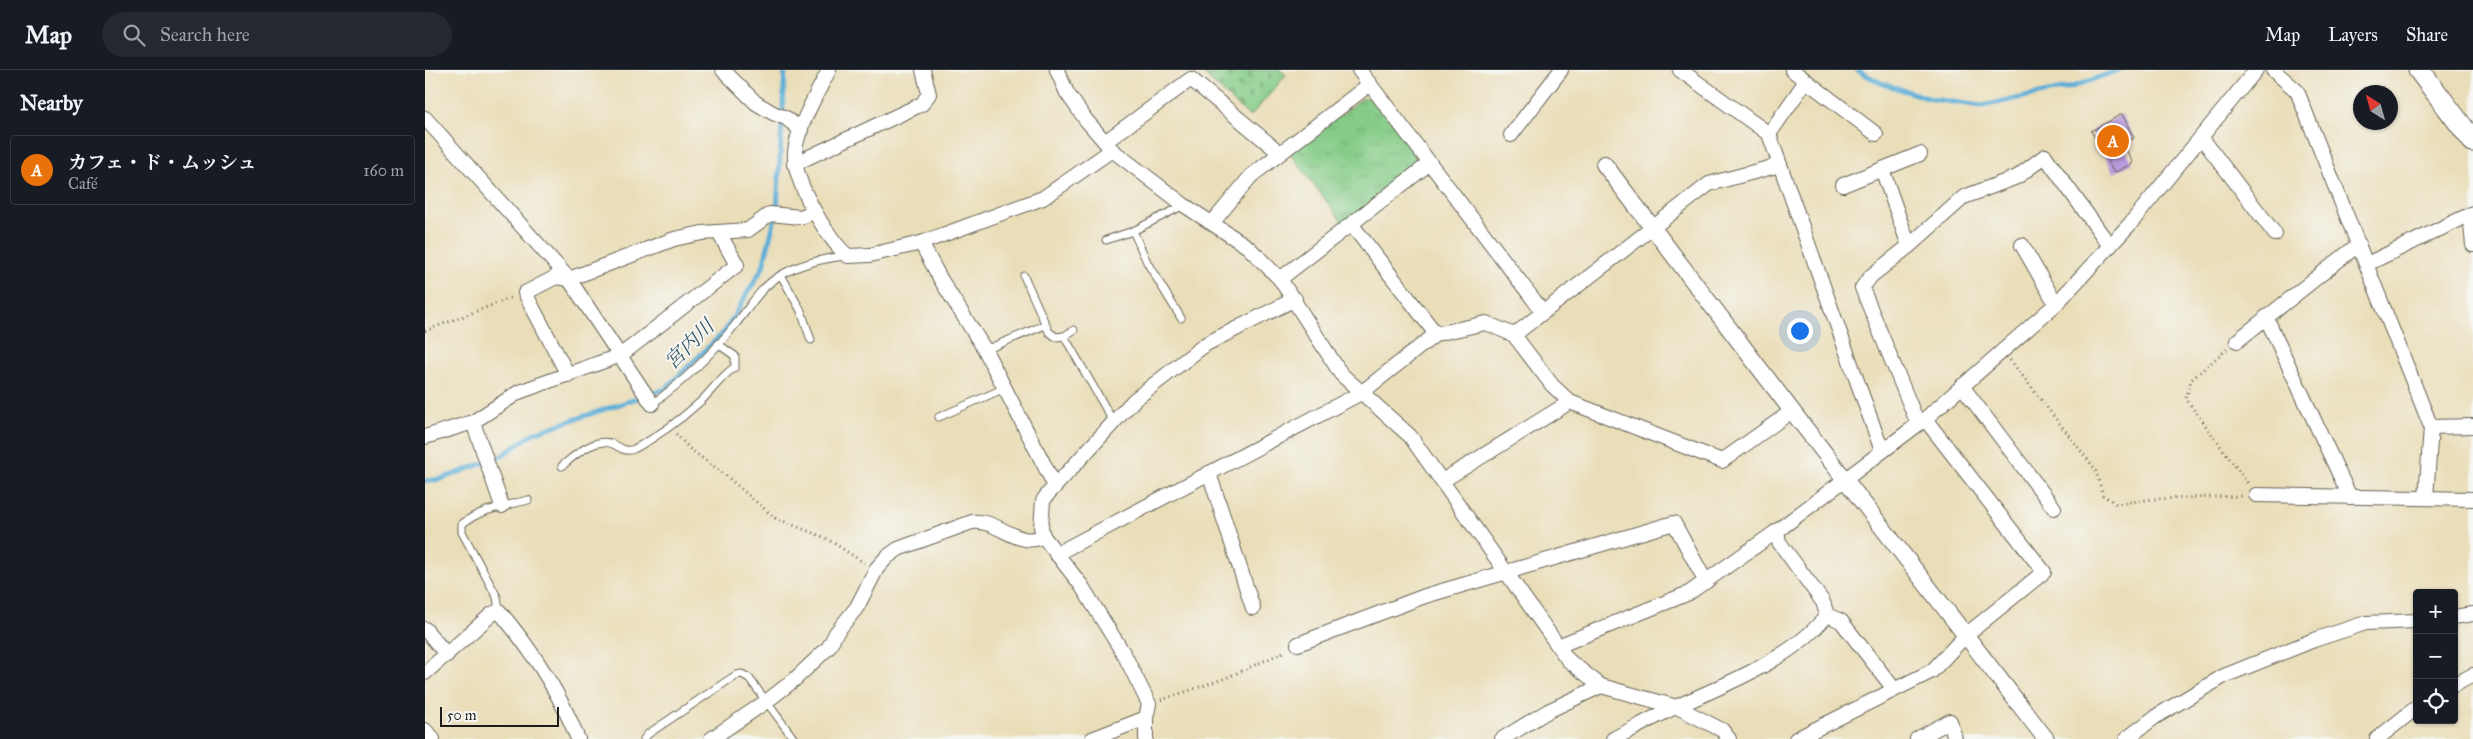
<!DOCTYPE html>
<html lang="en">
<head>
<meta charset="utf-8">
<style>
  body { margin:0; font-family:"IM FELL Great Primer","Noto Serif JP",serif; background:#242831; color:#f1f3f6 }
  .controls { position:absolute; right:15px; bottom:15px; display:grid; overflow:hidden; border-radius:5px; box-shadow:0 1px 4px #0004 }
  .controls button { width:45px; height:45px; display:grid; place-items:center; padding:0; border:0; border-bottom:1px solid #363941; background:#171b24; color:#f1f3f6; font:25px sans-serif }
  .compass { position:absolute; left:1928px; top:15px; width:45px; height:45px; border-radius:50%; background:#171b24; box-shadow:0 1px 4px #0004; rotate:323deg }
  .scale { position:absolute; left:15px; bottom:12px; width:119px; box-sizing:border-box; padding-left:5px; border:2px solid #1c1c1c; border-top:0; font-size:14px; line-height:18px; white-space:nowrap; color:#1c1c1c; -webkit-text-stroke:4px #f6f6f2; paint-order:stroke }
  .you { position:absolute; left:1374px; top:260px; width:18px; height:18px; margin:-12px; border:4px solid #fff; border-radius:50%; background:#1a73e8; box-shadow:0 0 0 8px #1a73e833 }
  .badge { display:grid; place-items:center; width:32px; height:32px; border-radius:50%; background:#2563eb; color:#fff; font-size:16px; font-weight:700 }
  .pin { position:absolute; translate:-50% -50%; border:2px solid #fff; box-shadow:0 1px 5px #0006 }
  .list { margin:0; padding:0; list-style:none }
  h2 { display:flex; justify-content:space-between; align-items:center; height:65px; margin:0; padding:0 20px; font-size:21px }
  h2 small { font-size:16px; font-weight:400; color:#9ea1a6 }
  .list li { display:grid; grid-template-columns:32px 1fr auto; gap:15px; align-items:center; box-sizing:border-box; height:70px; margin:0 10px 10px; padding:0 10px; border:1px solid #363941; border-radius:5px }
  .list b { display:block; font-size:19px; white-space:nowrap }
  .list p { margin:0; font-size:16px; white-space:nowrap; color:#9ea1a6 }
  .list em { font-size:16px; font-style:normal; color:#9ea1a6 }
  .icon { flex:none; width:28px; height:28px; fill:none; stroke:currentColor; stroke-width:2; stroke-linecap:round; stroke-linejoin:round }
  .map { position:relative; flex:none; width:2048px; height:669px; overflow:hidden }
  header { display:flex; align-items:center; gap:30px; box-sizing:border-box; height:70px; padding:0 25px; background:#171b24; border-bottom:1px solid #363941 }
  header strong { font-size:24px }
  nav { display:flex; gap:28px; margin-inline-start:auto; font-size:18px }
  .search { width:350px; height:45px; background:#242831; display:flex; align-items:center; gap:12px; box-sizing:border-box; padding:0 18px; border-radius:28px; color:#9ea1a6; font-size:19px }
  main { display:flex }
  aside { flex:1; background:#171b24 }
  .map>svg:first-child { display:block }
  .cemetery { fill:url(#cemetery-stones); stroke:#507452 }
  .park { fill:url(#park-tufts); stroke:#507452 }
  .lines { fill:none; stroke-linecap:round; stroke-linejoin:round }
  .stream { stroke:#5baed7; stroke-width:5 }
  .building { fill:#b899dc }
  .service-casing { stroke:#646053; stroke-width:9 }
  .minor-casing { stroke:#646053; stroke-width:16 }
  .tertiary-casing { stroke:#646053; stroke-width:18 }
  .primary-casing { stroke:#646053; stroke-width:23 }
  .path { stroke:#646053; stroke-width:3; stroke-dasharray:1 4; stroke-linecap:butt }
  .service { stroke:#fff; stroke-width:7 }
  .minor { stroke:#fff; stroke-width:14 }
  .tertiary { stroke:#fff; stroke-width:16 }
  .primary { stroke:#fff; stroke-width:21 }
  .labels { text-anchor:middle; stroke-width:4; stroke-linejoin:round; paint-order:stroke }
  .water-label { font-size:20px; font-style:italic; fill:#355667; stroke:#f6f6f2 }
</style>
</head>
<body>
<header>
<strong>Map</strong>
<div class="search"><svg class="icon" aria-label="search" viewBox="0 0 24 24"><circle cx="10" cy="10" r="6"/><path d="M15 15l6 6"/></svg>Search here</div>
<nav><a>Map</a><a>Layers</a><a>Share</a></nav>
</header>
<main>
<aside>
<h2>Nearby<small></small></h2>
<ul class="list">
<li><span class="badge" style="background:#e8710a">A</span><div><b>カフェ・ド・ムッシュ</b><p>Café</p></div><em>160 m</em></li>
</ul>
</aside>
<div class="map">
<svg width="2048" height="669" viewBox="0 0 2048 669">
  <defs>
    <pattern id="cemetery-stones" width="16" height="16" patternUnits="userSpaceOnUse" patternTransform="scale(1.25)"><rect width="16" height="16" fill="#85cc87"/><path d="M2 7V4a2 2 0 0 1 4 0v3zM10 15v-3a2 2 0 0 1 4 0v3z" fill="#72af74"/></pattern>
    <pattern id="park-tufts" width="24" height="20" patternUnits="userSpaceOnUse" patternTransform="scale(1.25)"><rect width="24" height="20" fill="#85cc87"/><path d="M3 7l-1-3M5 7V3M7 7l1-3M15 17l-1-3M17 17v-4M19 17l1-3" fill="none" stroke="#72af74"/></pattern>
  </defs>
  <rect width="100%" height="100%" fill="#f6f6f2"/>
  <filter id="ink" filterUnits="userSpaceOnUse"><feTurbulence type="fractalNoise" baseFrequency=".02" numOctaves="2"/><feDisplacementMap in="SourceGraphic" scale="10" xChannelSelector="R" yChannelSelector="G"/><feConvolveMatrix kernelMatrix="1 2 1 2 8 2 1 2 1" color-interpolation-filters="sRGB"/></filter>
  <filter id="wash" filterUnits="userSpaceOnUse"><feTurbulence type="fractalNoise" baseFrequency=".0096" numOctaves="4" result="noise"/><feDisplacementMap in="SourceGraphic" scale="20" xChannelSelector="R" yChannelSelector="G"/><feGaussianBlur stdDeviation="1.12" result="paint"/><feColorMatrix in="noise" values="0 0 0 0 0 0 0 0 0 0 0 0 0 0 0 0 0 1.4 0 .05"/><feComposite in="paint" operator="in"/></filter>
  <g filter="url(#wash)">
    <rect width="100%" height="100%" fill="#eadeb9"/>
    <path class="cemetery" d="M774 0H855L861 5 825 47Z"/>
    <path class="park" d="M938 28 951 29 991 84V99L918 153 865 83Z"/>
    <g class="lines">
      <g class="stream">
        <path d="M1432 0 1456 13 1506 29 1557 36 1647 17 1694 0"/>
        <path d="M0 411 16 409 75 387 109 363 240 319 300 261 338 197 352 139 360 0"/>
      </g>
    </g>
    <g id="blocks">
      <path class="building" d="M1697 44 1709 68 1698 74 1708 93 1689 103 1666 61Z"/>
    </g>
  </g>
  <g filter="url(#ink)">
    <use href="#blocks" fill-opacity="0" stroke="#646053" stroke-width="1"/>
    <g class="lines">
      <g class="service-casing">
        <g id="service">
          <path d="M708 161 723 194 756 248"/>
          <path d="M681 170 708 161 759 135"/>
          <path d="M356 205 376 241 386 270"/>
          <path d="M599 206 624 262 631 267 639 266 649 260"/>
          <path d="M639 266 688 351"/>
          <path d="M560 280 620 255"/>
          <path d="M227 334C258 312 286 285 310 255 325 237 335 217 356 205 375 194 400 188 422 186"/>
          <path d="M514 347 580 318"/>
          <path d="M137 396C149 386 170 366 188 374 195 377 200 383 209 379 232 367 255 350 275 332 287 321 296 306 310 297V286L293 274"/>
          <path d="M74 541 72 527 37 462V454C56 439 80 436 103 430"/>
          <path d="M219 669 223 664 311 605 317 604 324 608 369 669"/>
        </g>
      </g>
      <g class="minor-casing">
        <g id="minor">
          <path d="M298 0 331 33 348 43 361 48 376 60"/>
          <path d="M404 0C393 22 372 57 370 82 367 109 402 169 423 186L445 185 496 173 618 128 687 80"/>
          <path d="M632 0 642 23 661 50 687 80 759 135 823 177 855 209 916 304 985 366 1143 590 1176 616 1252 637 1297 660 1304 669"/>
          <path d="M934 0 1118 242"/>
          <path d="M1255 0 1344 64 1457 381"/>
          <path d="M1367 0 1451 64"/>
          <path d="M1848 0 1872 21 2006 357 2001 428"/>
          <path d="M0 48 144 209 227 334"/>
          <path d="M1344 64 1381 11"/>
          <path d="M1086 65 1136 0"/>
          <path d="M1776 67 1850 164"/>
          <path d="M680 72 766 9 855 83"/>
          <path d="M369 94 497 34 504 24 498 0"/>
          <path d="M1457 99 1484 176"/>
          <path d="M1418 115 1495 84"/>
          <path d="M2045 144 2048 175"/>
          <path d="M788 152 826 106 945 14"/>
          <path d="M927 155 1011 264"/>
          <path d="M496 173 516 210 560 280 630 416"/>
          <path d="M1597 175 1631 234"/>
          <path d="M1942 194 2048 143"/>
          <path d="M855 209 1005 93"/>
          <path d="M1841 247 1925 427"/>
          <path d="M1089 265 1284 114 1355 95"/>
          <path d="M1812 271 1934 174"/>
          <path d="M143 305 100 223 131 207 144 209 249 169 277 163 323 160 345 144 376 147 388 142"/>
          <path d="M1537 316 1629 438"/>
          <path d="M48 352 77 436"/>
          <path d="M1493 354 1437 218 1446 206 1484 176 1539 127 1592 107 1620 86 1685 176"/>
          <path d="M2006 357 2048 356"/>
          <path d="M0 367 48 352 94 322 196 285 312 195 294 163"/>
          <path d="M784 403 828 538"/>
          <path d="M1017 411 1145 332"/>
          <path d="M1831 425 2048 429"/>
          <path d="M631 484 936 323 1011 264 1061 253 1089 265 1127 315 1145 332 1297 391 1367 341"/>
          <path d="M1402 545 1416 551 1469 619"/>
          <path d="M2029 547 2048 544"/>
          <path d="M0 559 22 585"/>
          <path d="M873 574 1000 526 1249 453 1281 512"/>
          <path d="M1133 576 1264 523 1352 461"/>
          <path d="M0 603 67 544 74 541C107 580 134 621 153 669"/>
          <path d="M2029 615 2048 605"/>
          <path d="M0 660 8 669"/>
          <path d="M286 669 342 631 369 610 404 577 411 563 432 537 452 498 462 487 473 479 547 452C572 448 594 480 618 466"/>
          <path d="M667 669 721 648"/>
          <path d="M721 669V648L724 634 700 586 656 515 618 466 616 457 618 431 622 425 709 330 781 274 870 229"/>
          <path d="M1077 669 1123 641 1176 616"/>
          <path d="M1188 669C1210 658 1231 646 1253 636 1301 614 1369 588 1402 545L1398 532 1354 472 1352 461 1500 349 1631 234 1705 154 1831 0"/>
          <path d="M1371 669 1507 601 1541 565 1619 502 1500 349"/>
          <path d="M1492 669 1525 651 1530 669"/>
          <path d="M1701 669 1730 647 1799 606 1889 570 1941 553 1992 551"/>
          <path d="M1952 669 1992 637"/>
        </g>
      </g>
      <g class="tertiary-casing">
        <path id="tertiary" d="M1179 94 1367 341 1621 669"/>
      </g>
      <g class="primary-casing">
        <path id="primary" d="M1994 0 2048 71"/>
      </g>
      <g class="path">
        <path d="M0 261 88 227"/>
        <path d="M1802 279 1766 310 1761 329 1824 415"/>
        <path d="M1585 290 1670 399 1678 425 1691 434 1729 429 1818 426"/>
        <path d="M251 364 265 379 299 404 350 448 401 468 439 493"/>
        <path d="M736 630 801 608 861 581"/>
      </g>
      <use href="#service" class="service"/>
      <use href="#minor" class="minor"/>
      <use href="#tertiary" class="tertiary"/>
      <use href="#primary" class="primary"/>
    </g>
  </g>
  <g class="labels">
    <g class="water-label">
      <text transform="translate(264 274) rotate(-45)" y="7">宮内川</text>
    </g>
  </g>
</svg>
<div class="controls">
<button>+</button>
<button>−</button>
<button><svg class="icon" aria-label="locate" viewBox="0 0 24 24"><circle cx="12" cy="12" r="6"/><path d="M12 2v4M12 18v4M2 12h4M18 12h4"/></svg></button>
</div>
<svg class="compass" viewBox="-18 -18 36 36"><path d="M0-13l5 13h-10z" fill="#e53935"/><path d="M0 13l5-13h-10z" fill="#9ea1a6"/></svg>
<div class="scale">50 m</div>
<div class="you"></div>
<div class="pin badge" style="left:1688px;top:71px;background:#e8710a">A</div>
</div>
</main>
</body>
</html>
